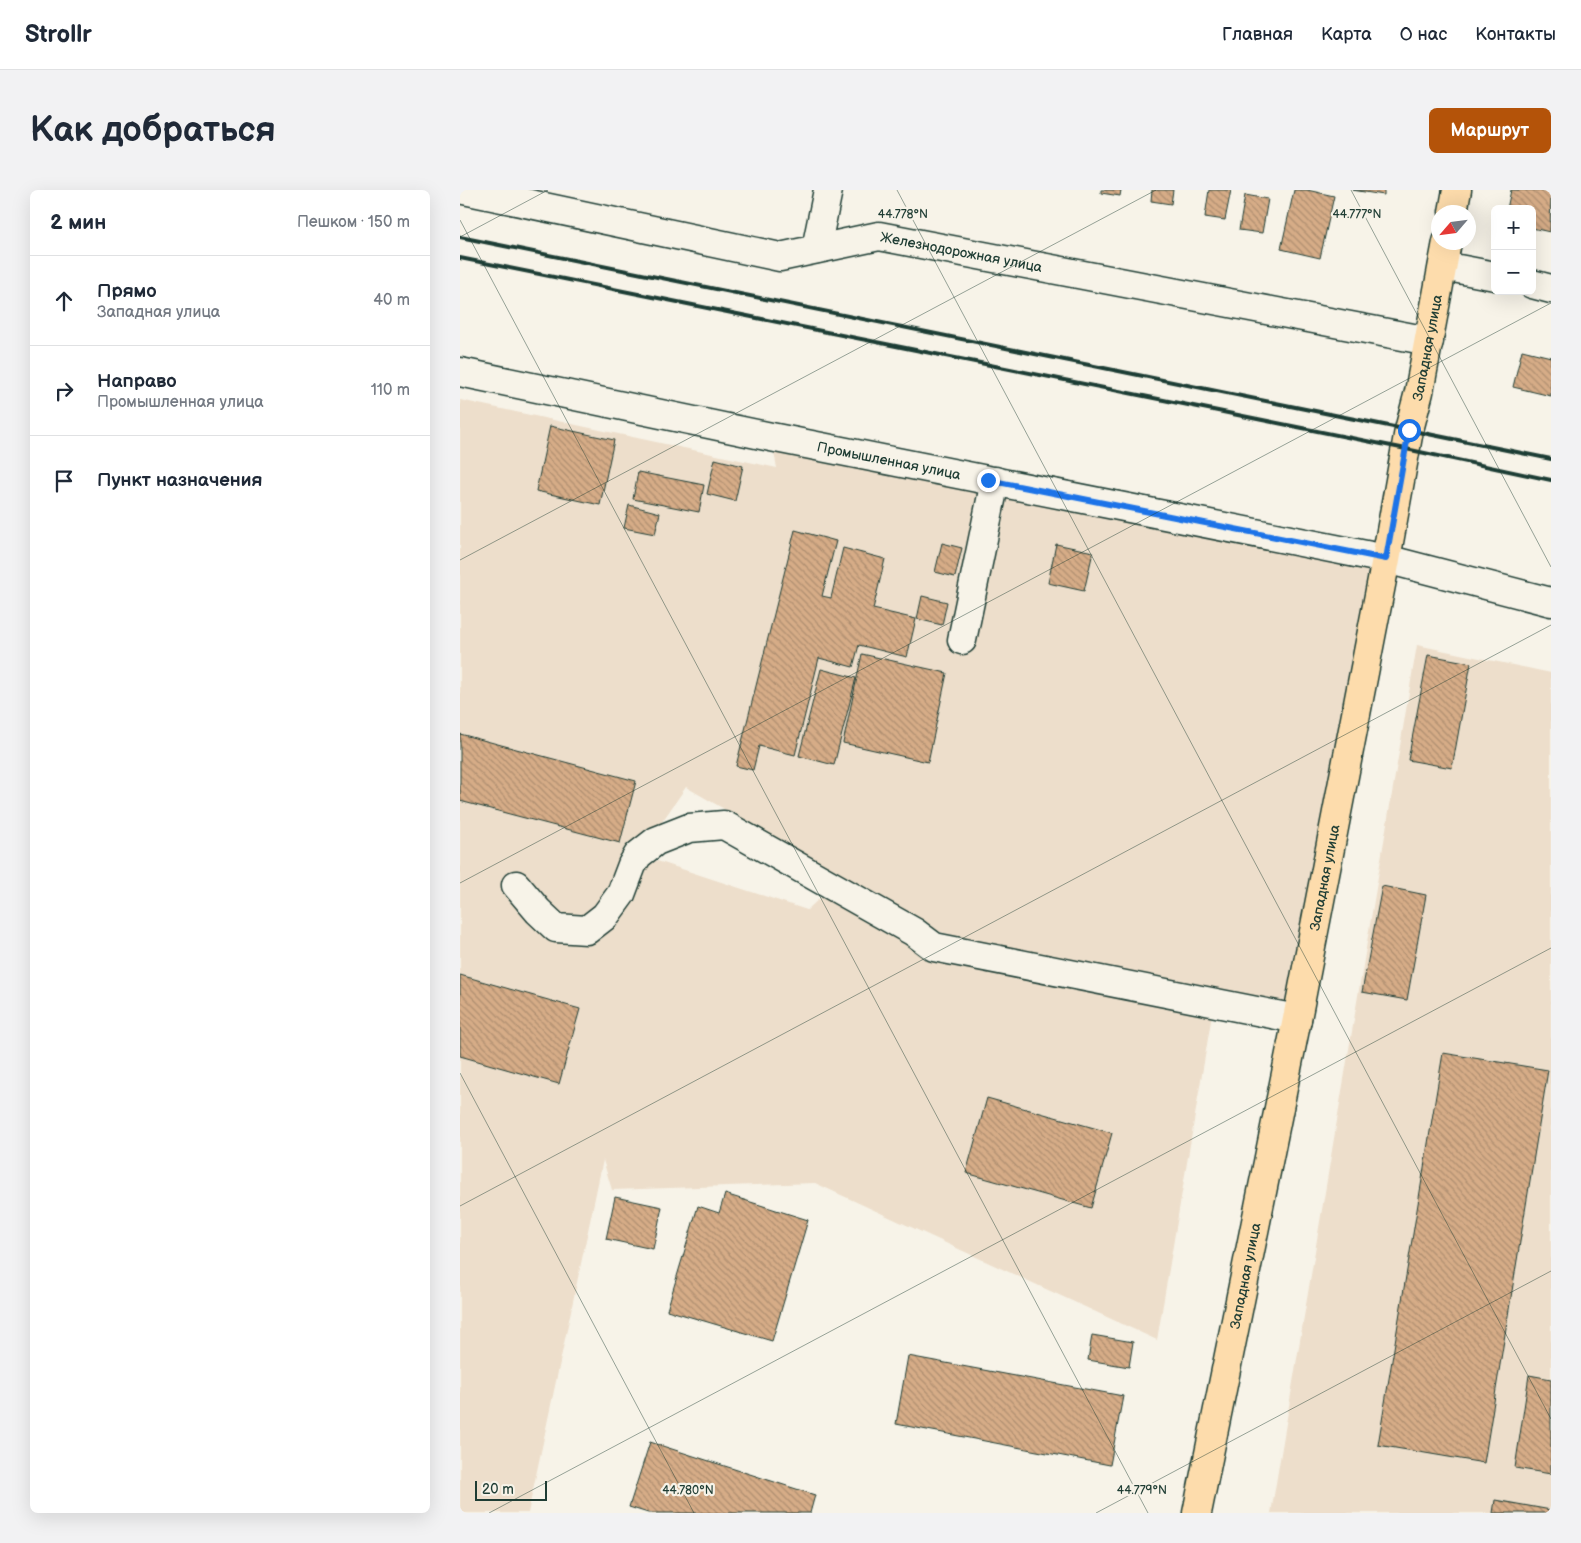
<!DOCTYPE html>
<html lang="ru">
<head>
<meta charset="utf-8">
<style>
  body { margin:0; font-family:"Balsamiq Sans",sans-serif; background:#f2f2f3; color:#1f2937 }
  .controls { position:absolute; right:15px; top:15px; display:grid; overflow:hidden; border-radius:8px; box-shadow:0 5px 20px #0002 }
  .controls button { width:45px; height:45px; display:grid; place-items:center; padding:0; border:0; border-bottom:1px solid #e0e1e3; background:#fff; color:#1f2937; font:25px sans-serif }
  .compass { position:absolute; left:971px; top:15px; width:45px; height:45px; border-radius:50%; background:#fff; box-shadow:0 5px 20px #0002; rotate:242deg }
  .scale { position:absolute; left:15px; bottom:12px; width:72px; box-sizing:border-box; padding-left:5px; border:2px solid #1f3d34; border-top:0; font-size:14px; line-height:18px; white-space:nowrap; color:#1f3d34; -webkit-text-stroke:4px #f7f3e8; paint-order:stroke }
  .stop { position:absolute; width:15px; height:15px; margin:-11px; border:4px solid #1a73e8; border-radius:50%; background:#fff }
  .stop.end { background:#1a73e8; border-color:#fff; box-shadow:0 1px 5px #0008 }
  .list { margin:0; padding:0; list-style:none }
  h2 { display:flex; justify-content:space-between; align-items:center; height:65px; margin:0; padding:0 20px; font-size:21px }
  h2 small { font-size:16px; font-weight:400; color:#747a83 }
  .list li { display:grid; grid-template-columns:32px 1fr auto; gap:15px; align-items:center; box-sizing:border-box; height:90px; padding:0 20px; border-top:1px solid #e0e1e3 }
  .list b { display:block; font-size:19px; white-space:nowrap }
  .list p { margin:0; font-size:16px; white-space:nowrap; color:#747a83 }
  .list em { font-size:16px; font-style:normal; color:#747a83 }
  .icon { flex:none; width:28px; height:28px; fill:none; stroke:currentColor; stroke-width:2; stroke-linecap:round; stroke-linejoin:round }
  .map { position:relative; flex:none; width:1091px; height:1323px; overflow:hidden; border-radius:8px }
  header { display:flex; align-items:center; gap:30px; box-sizing:border-box; height:70px; padding:0 25px; background:#fff; border-bottom:1px solid #e0e1e3 }
  header strong { font-size:24px }
  nav { display:flex; gap:28px; margin-inline-start:auto; font-size:18px }
  .intro { display:flex; align-items:center; justify-content:space-between; box-sizing:border-box; height:120px; padding:0 30px }
  h1 { margin:0; font-size:35px }
  .button { padding:12px 22px; border-radius:8px; background:#b45309; color:#fff; font-size:18px; font-weight:700 }
  main { display:flex; gap:30px; padding:0 30px }
  aside { flex:1; background:#fff; border-radius:8px; box-shadow:0 5px 20px #0002 }
  .map>svg:first-child { display:block }
  .built { fill:#eddecb }
  .building { fill:url(#building-back-hatch); stroke:#1f3d34 }
  .lines { fill:none; stroke-linecap:round; stroke-linejoin:round }
  .minor-casing { stroke:#1f3d34; stroke-width:31 }
  .major-casing { stroke:#1f3d34; stroke-width:31 }
  .minor { stroke:#f7f3e8; stroke-width:28 }
  .major { stroke:#fddcac; stroke-width:28 }
  .rail { stroke:#1f3d34; stroke-width:4 }
  .route { stroke:#1a73e8; stroke-width:6 }
  .ticks { fill:none; stroke:#1f3d34; stroke-width:1; stroke-opacity:0.45 }
  .labels { text-anchor:middle; stroke-width:4.5; stroke-linejoin:round; paint-order:stroke }
  .street-label { font-size:14px; fill:#1f3d34; stroke:#f7f3e8 }
  .ticks-label { font-size:12px; text-anchor:middle; fill:#1f3d34; stroke:#f7f3e8; stroke-width:4.5; stroke-linejoin:round; paint-order:stroke }
</style>
</head>
<body>
<header>
<strong>Strollr</strong>
<nav><a>Главная</a><a>Карта</a><a>О нас</a><a>Контакты</a></nav>
</header>
<div class="intro"><h1>Как добраться</h1><a class="button">Маршрут</a></div>
<main>
<aside>
<h2>2 мин<small>Пешком · 150 m</small></h2>
<ul class="list">
<li><svg class="icon" aria-label="ahead" viewBox="0 0 24 24"><path d="M12 20V5M6 11l6-6 6 6"/></svg><div><b>Прямо</b><p>Западная улица</p></div><em>40 m</em></li>
<li><svg class="icon" aria-label="right" viewBox="0 0 24 24"><path d="M7 20v-9h11M14 6l5 5-5 5"/></svg><div><b>Направо</b><p>Промышленная улица</p></div><em>110 m</em></li>
<li><svg class="icon" aria-label="arrive" viewBox="0 0 24 24"><path d="M6 21V4h12l-3 4 3 4H6"/></svg><div><b>Пункт назначения</b></div></li>
</ul>
</aside>
<div class="map">
<svg width="1091" height="1323" viewBox="0 0 1091 1323">
  <defs>
    <pattern id="building-back-hatch" width="6" height="6" patternUnits="userSpaceOnUse" patternTransform="scale(1.25)"><rect width="6" height="6" fill="#d6ac87"/><path d="M-1 5l2 2M0 0l6 6M5-1l2 2" fill="none" stroke="#ad8d6f"/></pattern>
  </defs>
  <rect width="100%" height="100%" fill="#f7f3e8"/>
  <filter id="ink" filterUnits="userSpaceOnUse"><feTurbulence type="fractalNoise" baseFrequency=".02" numOctaves="2"/><feDisplacementMap in="SourceGraphic" scale="10" xChannelSelector="R" yChannelSelector="G"/><feConvolveMatrix kernelMatrix="1 2 1 2 8 2 1 2 1" color-interpolation-filters="sRGB"/></filter>
  <g filter="url(#ink)">
    <g class="built">
      <path d="M0 210 317 278 311 247 926 369 837 829 476 741 226 597 179 665 347 720 373 696 474 757 754 813 697 1150 355 993 152 1000 143 970 68 1323H0Z"/>
      <path d="M957 455 1091 483V1323H811Z"/>
    </g>
    <g class="building">
      <path d="M641 0H661L660 6 641 3Z"/>
      <path d="M692 0H713L711 14 691 11Z"/>
      <path d="M749 0H771L765 30 745 27Z"/>
      <path d="M834 0H847L874 6 860 68 821 59Z"/>
      <path d="M892 0H924V5Z"/>
      <path d="M1051 0H1091L1090 42 1072 38V19H1047Z"/>
      <path d="M785 5 808 9 802 43 779 40Z"/>
      <path d="M1062 160 1091 167V206L1053 197Z"/>
      <path d="M90 236 154 250 140 315 76 301Z"/>
      <path d="M255 269 283 276 275 311 247 304Z"/>
      <path d="M178 282 244 295 239 322 173 309Z"/>
      <path d="M169 315 200 323 195 344 164 338Z"/>
      <path d="M335 340 376 351 362 406 371 408 383 358 425 369 413 419 456 429 447 467 399 455 393 477 359 468 335 565 299 556 293 580 276 576Z"/>
      <path d="M482 353 502 358 495 387 475 382Z"/>
      <path d="M596 354 633 362 624 401 588 393Z"/>
      <path d="M462 406 487 412 482 435 457 429Z"/>
      <path d="M402 464 487 483 468 572 383 553Z"/>
      <path d="M968 465 1011 473 992 578 948 570Z"/>
      <path d="M361 479 396 488 374 575 339 566Z"/>
      <path d="M0 544 176 591 160 653 0 611Z"/>
      <path d="M922 696 966 705 947 810 902 802Z"/>
      <path d="M0 785 120 819 99 894 0 866Z"/>
      <path d="M983 863 1088 880 1024 1273 918 1255Z"/>
      <path d="M527 908 652 943 631 1018 506 983Z"/>
      <path d="M265 1004 348 1030 312 1151 207 1120 238 1016 259 1023Z"/>
      <path d="M155 1007 202 1017 193 1059 146 1049Z"/>
      <path d="M632 1145 673 1152 669 1177 628 1170Z"/>
      <path d="M448 1166 663 1206 650 1275 436 1234Z"/>
      <path d="M1069 1185 1091 1189V1284L1055 1278Z"/>
      <path d="M190 1252 355 1305 350 1323H188L169 1317Z"/>
      <path d="M1035 1310 1091 1320V1323H1033Z"/>
    </g>
    <g class="lines">
      <g class="minor-casing">
        <g id="minor">
          <path id="s1" d="M4 0 320 67 419 46 969 151"/>
          <path d="M356 59 368 0"/>
          <path d="M983 76 1035 86"/>
          <path d="M1072 94 1091 99"/>
          <path id="s2" d="M0 182 311 247 926 369 1091 412"/>
          <path d="M502 450 535 291"/>
          <path d="M56 695 78 721 96 738 127 740 145 726 161 704 172 675 178 665 196 651 229 638 264 635 454 742 474 757 837 829"/>
        </g>
      </g>
      <g class="major-casing">
        <g id="major">
          <path d="M993 22 997 0"/>
          <path id="s3" d="M737 1323 837 829 926 369 949 240 959 202 987 52"/>
        </g>
      </g>
      <use href="#minor" class="minor"/>
      <use href="#major" class="major"/>
      <g class="rail">
        <path d="M0 47 1091 269"/>
        <path d="M0 68 946 259 1091 290"/>
      </g>
    </g>
  </g>
  <g class="lines" filter="url(#ink)">
    <path class="route" d="M528 290 926 369 949 240"/>
  </g>
  <path class="ticks" d="M437 0 1091 1229M891 0 1091 377M0 30 688 1323M0 47 88 0M0 370 696 0M0 693 1091 113M0 883 234 1323M0 1016 1091 435M29 1323 1091 758M636 1323 1091 1081"/>
  <g class="labels">
    <g class="street-label">
      <text dy="5" stroke="none"><textPath href="#s1" startOffset="508">Железнодорожная улица</textPath></text>
      <text dy="5" stroke="none"><textPath href="#s3" startOffset="1188">Западная улица</textPath></text>
      <text dy="5" stroke="none"><textPath href="#s2" startOffset="438">Промышленная улица</textPath></text>
      <text dy="5" stroke="none"><textPath href="#s3" startOffset="648">Западная улица</textPath></text>
      <text dy="5" stroke="none"><textPath href="#s3" startOffset="242">Западная улица</textPath></text>
    </g>
  </g>
  <g class="ticks-label">
    <text x="443" y="28">44.778°N</text>
    <text x="897" y="28">44.777°N</text>
    <text x="228" y="1304">44.780°N</text>
    <text x="682" y="1304">44.779°N</text>
  </g>
</svg>
<div class="controls">
<button>+</button>
<button>−</button>
</div>
<svg class="compass" viewBox="-18 -18 36 36"><path d="M0-13l5 13h-10z" fill="#e53935"/><path d="M0 13l5-13h-10z" fill="#747a83"/></svg>
<div class="scale">20 m</div>
<div class="stop" style="left:949px;top:240px"></div>
<div class="stop end" style="left:528px;top:290px"></div>
</div>
</main>
</body>
</html>
